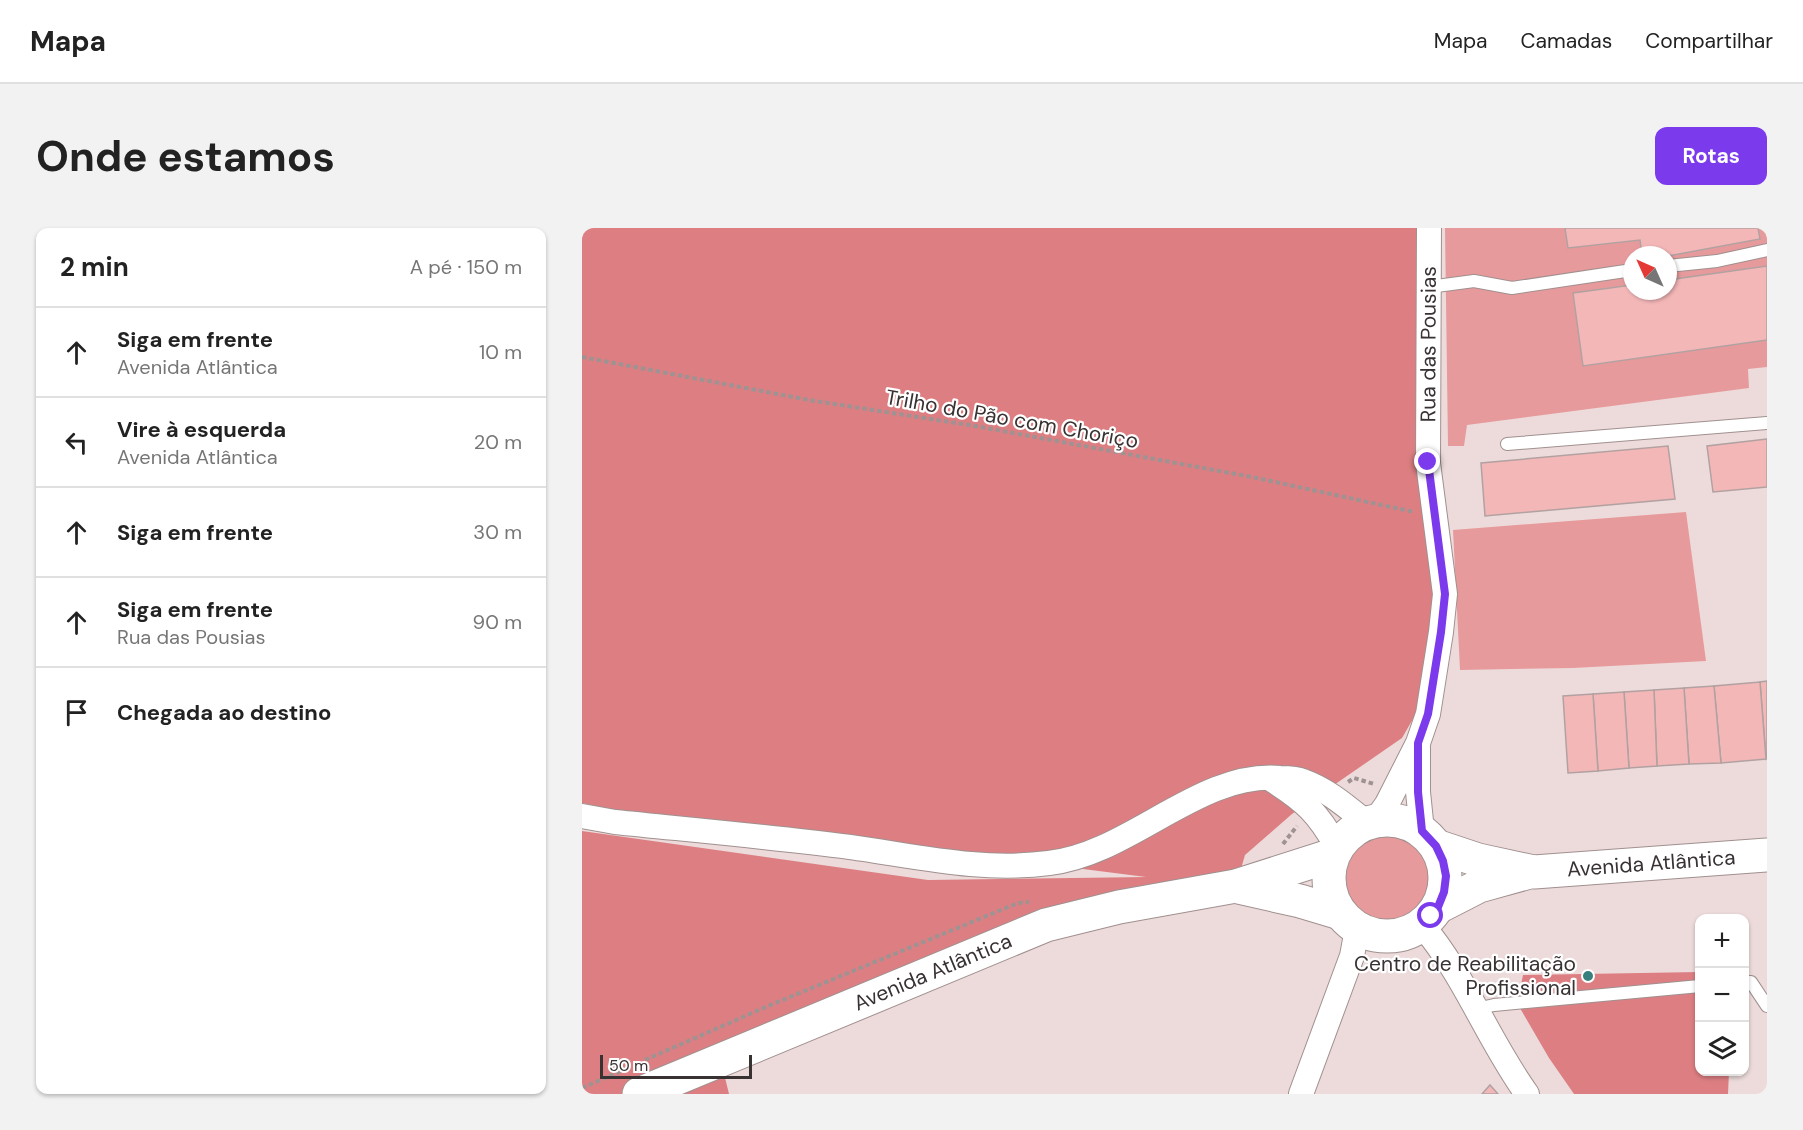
<!DOCTYPE html>
<html lang="pt">
<head>
<meta charset="utf-8">
<style>
  body { margin:0; font-family:"DM Sans",sans-serif; background:#f2f2f2; color:#222 }
  .controls { position:absolute; right:18px; bottom:18px; display:grid; overflow:hidden; border-radius:12px; box-shadow:0 2px 4px #0004 }
  .controls button { width:54px; height:54px; display:grid; place-items:center; padding:0; border:0; border-bottom:2px solid #e0e0e0; background:#fff; color:#222; font:30px sans-serif }
  .compass { position:absolute; left:1041px; top:18px; width:54px; height:54px; border-radius:50%; background:#fff; box-shadow:0 2px 4px #0004; rotate:315deg }
  .scale { position:absolute; left:18px; bottom:15px; width:152px; box-sizing:border-box; padding-left:6px; border:3px solid #393232; border-top:0; font-size:16px; line-height:21px; white-space:nowrap; color:#393232; -webkit-text-stroke:4px #fff; paint-order:stroke }
  .stop { position:absolute; width:18px; height:18px; margin:-14px; border:4px solid #7c3aed; border-radius:50%; background:#fff }
  .stop.end { background:#7c3aed; border-color:#fff; box-shadow:0 2px 6px #0008 }
  .list { margin:0; padding:0; list-style:none }
  h2 { display:flex; justify-content:space-between; align-items:center; height:78px; margin:0; padding:0 24px; font-size:26px }
  h2 small { font-size:20px; font-weight:400; color:#767676 }
  .list li { display:grid; grid-template-columns:39px 1fr auto; gap:18px; align-items:center; box-sizing:border-box; height:90px; padding:0 24px; border-top:2px solid #e0e0e0 }
  .list b { display:block; font-size:22px; white-space:nowrap }
  .list p { margin:0; font-size:20px; white-space:nowrap; color:#767676 }
  .list em { font-size:20px; font-style:normal; color:#767676 }
  .icon { flex:none; width:33px; height:33px; fill:none; stroke:currentColor; stroke-width:2; stroke-linecap:round; stroke-linejoin:round }
  .map { position:relative; flex:none; width:1185px; height:866px; overflow:hidden; border-radius:12px }
  header { display:flex; align-items:center; gap:36px; box-sizing:border-box; height:84px; padding:0 30px; background:#fff; border-bottom:2px solid #e0e0e0 }
  header strong { font-size:28px }
  nav { display:flex; gap:33px; margin-inline-start:auto; font-size:21px }
  .intro { display:flex; align-items:center; justify-content:space-between; box-sizing:border-box; height:144px; padding:0 36px }
  h1 { margin:0; font-size:42px }
  .button { padding:15px 27px; border-radius:12px; background:#7c3aed; color:#fff; font-size:21px; font-weight:700 }
  main { display:flex; gap:36px; padding:0 36px }
  aside { flex:1; background:#fff; border-radius:12px; box-shadow:0 2px 4px #0004 }
  .map>svg:first-child { display:block }
  .green { fill:#e79a9b }
  .forest { fill:#dd7f82 }
  .building { fill:#f4b7b8; stroke:#b2a1a1; stroke-width:1.5 }
  .lines { fill:none; stroke-linecap:round; stroke-linejoin:round }
  .service-casing { stroke:#a0908f; stroke-width:14 }
  .minor-casing { stroke:#a0908f; stroke-width:26 }
  .secondary-casing { stroke:#a0908f; stroke-width:35 }
  .path { stroke:#9f9292; stroke-width:4; stroke-dasharray:4.5 3; stroke-linecap:butt }
  .service { stroke:#fff; stroke-width:12 }
  .minor { stroke:#fff; stroke-width:24 }
  .secondary { stroke:#fff; stroke-width:33 }
  .route { stroke:#7c3aed; stroke-width:8 }
  .poi-dot { fill:#37807d; stroke:#fff; stroke-width:2 }
  .labels { text-anchor:middle; stroke-width:4.5; stroke-linejoin:round; paint-order:stroke }
  .street-label { font-size:21px; fill:#393232; stroke:#fff }
  .poi-label { font-size:21px; fill:#393232; stroke:#fff; text-anchor:end }
</style>
</head>
<body>
<header>
<strong>Mapa</strong>
<nav><a>Mapa</a><a>Camadas</a><a>Compartilhar</a></nav>
</header>
<div class="intro"><h1>Onde estamos</h1><a class="button">Rotas</a></div>
<main>
<aside>
<h2>2 min<small>A pé · 150 m</small></h2>
<ul class="list">
<li><svg class="icon" aria-label="ahead" viewBox="0 0 24 24"><path d="M12 20V5M6 11l6-6 6 6"/></svg><div><b>Siga em frente</b><p>Avenida Atlântica</p></div><em>10 m</em></li>
<li><svg class="icon" aria-label="left" viewBox="0 0 24 24"><path d="M17 20v-9H6M10 6l-5 5 5 5"/></svg><div><b>Vire à esquerda</b><p>Avenida Atlântica</p></div><em>20 m</em></li>
<li><svg class="icon" aria-label="ahead" viewBox="0 0 24 24"><path d="M12 20V5M6 11l6-6 6 6"/></svg><div><b>Siga em frente</b></div><em>30 m</em></li>
<li><svg class="icon" aria-label="ahead" viewBox="0 0 24 24"><path d="M12 20V5M6 11l6-6 6 6"/></svg><div><b>Siga em frente</b><p>Rua das Pousias</p></div><em>90 m</em></li>
<li><svg class="icon" aria-label="arrive" viewBox="0 0 24 24"><path d="M6 21V4h12l-3 4 3 4H6"/></svg><div><b>Chegada ao destino</b></div></li>
</ul>
</aside>
<div class="map">
<svg width="1185" height="866" viewBox="0 0 1185 866">
  <rect width="100%" height="100%" fill="#eddbdb"/>
  <g class="green">
    <path d="M863 0H983L986 20 1058 12 1060 27H1050V57L991 66 1001 138 1185 112V139L1166 141 1167 160 885 197 882 218H866Z"/>
    <path d="M1176 0H1185V38L1086 52V28L1178 11Z"/>
    <path d="M1104 284 1124 433 991 440 878 442 871 302Z"/>
    <circle cx="805" cy="650" r="45"/>
  </g>
  <g class="forest">
    <path d="M0 0H847L863 366 839 477 820 510 710 586 663 627 654 658 537 679 140 837 147 866H0V603L346 652 564 649 33 582 0 575Z"/>
    <path d="M1117 744 1118 844H1147L1146 866H992L967 830 935 775 941 747Z"/>
  </g>
  <g class="building">
    <path d="M983 0H1176L1178 11 1086 28 1060 27 1058 12 986 20Z"/>
    <path d="M1185 38V112L1001 138 991 65 1050 57V63H1086V52Z"/>
    <path d="M1185 211V259L1131 264 1125 218Z"/>
    <path d="M1086 218 1093 271 903 288 899 235Z"/>
    <path d="M1185 453V530L1184 531 1178 454Z"/>
    <path d="M1178 454 1184 531 1139 535 1132 458Z"/>
    <path d="M1132 458 1139 535 1107 536 1102 460Z"/>
    <path d="M1102 460 1107 536 1075 538 1072 462Z"/>
    <path d="M1072 462 1075 538 1047 540 1042 464Z"/>
    <path d="M1042 464 1047 540 1016 543 1011 466Z"/>
    <path d="M1011 466 1016 543 986 545 981 468Z"/>
    <path d="M908 857 916 866H900Z"/>
  </g>
  <g class="lines">
    <g class="service-casing">
      <g id="service">
        <path d="M1086 38 1135 33 1185 22"/>
        <path d="M847 59 892 53 930 60 1050 42"/>
        <path d="M925 216 1185 195"/>
        <path d="M1162 754H1169L1185 778"/>
        <path d="M894 781 912 777 1118 758"/>
      </g>
    </g>
    <g class="minor-casing">
      <g id="minor">
        <path d="M836 520V564L840 603"/>
        <path d="M690 552C723 573 736 585 755 619"/>
        <path d="M0 588 33 594C111 602 190 609 268 619 334 628 399 644 467 635 548 626 617 543 698 550 706 550 714 550 721 553 746 562 765 579 785 595"/>
        <path id="s1" d="M793 593 805 576 836 515 846 486 859 404 863 366 846 235 847 0"/>
        <path d="M840 697C883 748 906 812 945 866"/>
        <path d="M719 866 770 728 775 701"/>
      </g>
    </g>
    <g class="secondary-casing">
      <g id="secondary">
        <circle cx="805" cy="650" r="58"/>
        <path id="s2" d="M854 618 896 632 952 644 1185 627"/>
        <path d="M656 659 718 673 758 685"/>
        <path d="M856 679 897 658 944 645"/>
        <path id="s3" d="M57 866 464 697 537 679 654 658 751 627"/>
      </g>
    </g>
    <g class="path">
      <path d="M0 129 227 172 393 198 670 249 832 284"/>
      <path d="M766 554 772 550 792 556"/>
      <path d="M701 616 715 598"/>
      <path d="M63 832 186 778 436 675 447 674"/>
      <path d="M0 860 46 840"/>
    </g>
    <use href="#service" class="service"/>
    <use href="#minor" class="minor"/>
    <use href="#secondary" class="secondary"/>
  </g>
  <g class="lines">
    <path class="route" d="M846 234 863 366 859 404 846 486 836 515V564L840 603 854 618 861 633 864 648 862 664 856 679 849 688"/>
  </g>
  <circle class="poi-dot" cx="1006" cy="748" r="6"/>
  <g class="labels">
    <g class="street-label">
      <text dy="7" stroke="none"><textPath href="#s1" startOffset="492">Rua das Pousias</textPath></text>
      <text transform="translate(430 191) rotate(10)" y="7">Trilho do Pão com Choriço</text>
      <text dy="7" stroke="none"><textPath href="#s2" startOffset="219">Avenida Atlântica</textPath></text>
      <text dy="7" stroke="none"><textPath href="#s3" startOffset="318">Avenida Atlântica</textPath></text>
    </g>
    <g class="poi-label">
      <text x="994" y="743">Centro de Reabilitação<tspan x="994" dy="24">Profissional</tspan></text>
    </g>
  </g>
</svg>
<div class="controls">
<button>+</button>
<button>−</button>
<button><svg class="icon" aria-label="layers" viewBox="0 0 24 24"><path d="M12 4l9 5-9 5-9-5zM3 14l9 5 9-5"/></svg></button>
</div>
<svg class="compass" viewBox="-18 -18 36 36"><path d="M0-13l5 13h-10z" fill="#e53935"/><path d="M0 13l5-13h-10z" fill="#767676"/></svg>
<div class="scale">50 m</div>
<div class="stop" style="left:849px;top:688px"></div>
<div class="stop end" style="left:846px;top:234px"></div>
</div>
</main>
</body>
</html>
